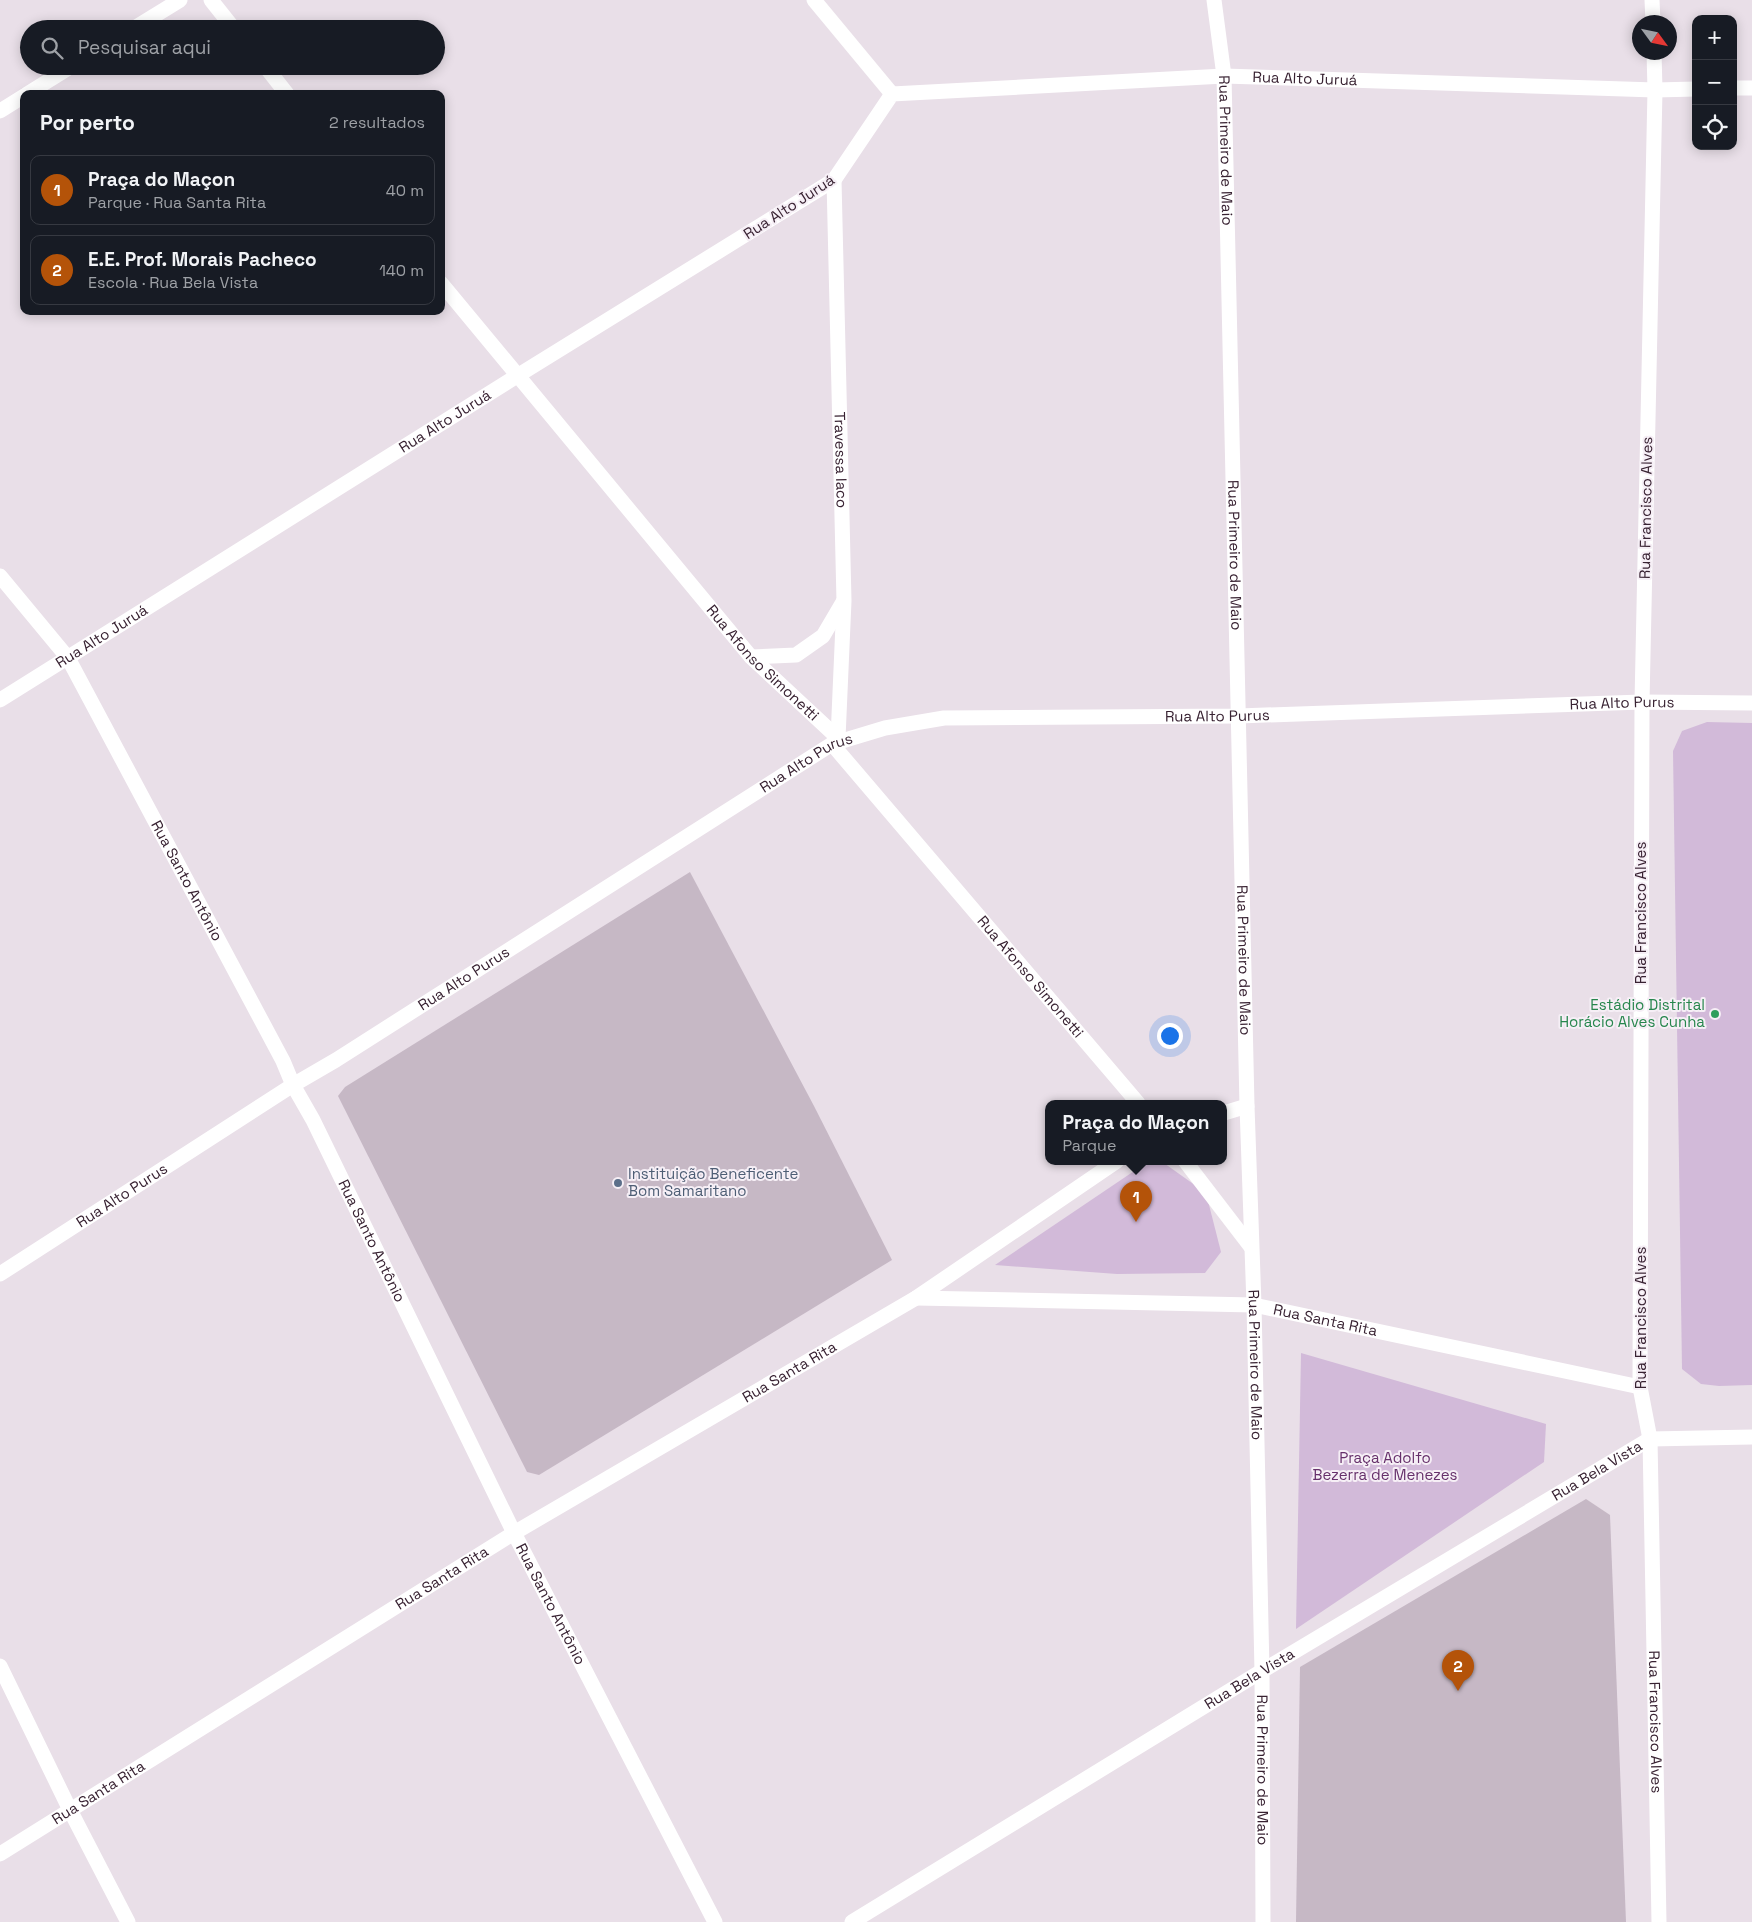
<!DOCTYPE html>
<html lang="pt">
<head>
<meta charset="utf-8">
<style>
  body { margin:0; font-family:"Space Grotesk",sans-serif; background:#20242c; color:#f1f3f6 }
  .controls { position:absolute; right:15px; top:15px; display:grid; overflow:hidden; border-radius:10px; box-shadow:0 2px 12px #0003 }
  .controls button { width:45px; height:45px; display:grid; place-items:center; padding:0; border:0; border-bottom:1px solid #363941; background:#171b24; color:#f1f3f6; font:25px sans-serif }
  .compass { position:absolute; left:1632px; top:15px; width:45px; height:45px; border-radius:50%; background:#171b24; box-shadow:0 2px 12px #0003; rotate:123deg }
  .you { position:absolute; left:1169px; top:1035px; width:18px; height:18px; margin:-12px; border:4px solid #fff; border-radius:50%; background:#1a73e8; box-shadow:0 0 0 8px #1a73e833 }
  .badge { display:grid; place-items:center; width:32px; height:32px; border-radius:50%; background:#b45309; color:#fff; font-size:16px; font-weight:700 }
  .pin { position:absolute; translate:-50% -41px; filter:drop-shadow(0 1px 2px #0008) }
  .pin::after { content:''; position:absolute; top:26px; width:18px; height:15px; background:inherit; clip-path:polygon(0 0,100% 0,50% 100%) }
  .popup { position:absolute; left:1045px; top:1100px; width:182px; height:65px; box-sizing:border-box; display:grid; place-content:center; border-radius:10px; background:#171b24; filter:drop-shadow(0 1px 4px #0005); font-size:16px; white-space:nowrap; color:#9ea1a6 }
  .popup b { font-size:19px; color:#f1f3f6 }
  .popup::after { content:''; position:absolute; left:50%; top:100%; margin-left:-10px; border:10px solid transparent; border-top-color:#171b24 }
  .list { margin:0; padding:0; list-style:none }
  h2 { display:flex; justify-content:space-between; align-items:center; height:65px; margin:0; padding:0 20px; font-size:21px }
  h2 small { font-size:16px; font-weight:400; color:#9ea1a6 }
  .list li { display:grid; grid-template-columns:32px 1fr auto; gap:15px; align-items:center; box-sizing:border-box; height:70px; margin:0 10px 10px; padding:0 10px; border:1px solid #363941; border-radius:10px }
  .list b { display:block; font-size:19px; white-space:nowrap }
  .list p { margin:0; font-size:16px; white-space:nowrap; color:#9ea1a6 }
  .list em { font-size:16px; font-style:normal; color:#9ea1a6 }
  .icon { flex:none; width:28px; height:28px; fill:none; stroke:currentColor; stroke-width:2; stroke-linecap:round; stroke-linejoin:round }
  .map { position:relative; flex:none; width:1752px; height:1922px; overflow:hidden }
  .search { position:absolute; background:#171b24; box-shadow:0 2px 12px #0003; left:20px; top:20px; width:425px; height:55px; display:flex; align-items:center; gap:12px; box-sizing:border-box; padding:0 18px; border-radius:28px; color:#9ea1a6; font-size:19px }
  .panel { position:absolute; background:#171b24; box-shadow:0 2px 12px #0003; left:20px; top:90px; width:425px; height:225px; border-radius:10px }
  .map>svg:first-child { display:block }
  .green { fill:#d2bad9 }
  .building { fill:#c6b8c5 }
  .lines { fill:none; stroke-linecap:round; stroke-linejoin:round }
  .minor { stroke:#fff; stroke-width:15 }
  .leisure-dot { fill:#2e9e5b; stroke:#f6eff6; stroke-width:2 }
  .service-dot { fill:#5c6f8a; stroke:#f6eff6; stroke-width:2 }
  .labels { text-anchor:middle; stroke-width:4; stroke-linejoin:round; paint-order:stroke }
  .street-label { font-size:15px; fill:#382232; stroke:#f6eff6 }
  .leisure-label { font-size:15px; fill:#27864d; stroke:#f6eff6; text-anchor:end }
  .service-label { font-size:15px; fill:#4e5e75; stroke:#f6eff6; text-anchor:start }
  .park-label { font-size:15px; fill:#66306b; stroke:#f6eff6 }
</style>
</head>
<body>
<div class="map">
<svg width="1752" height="1922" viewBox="0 0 1752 1922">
  <rect width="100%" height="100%" fill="#e9dfe8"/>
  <g class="green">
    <path d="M1707 722 1752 723V1385L1719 1386 1701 1384 1682 1369 1673 751 1682 731Z"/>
    <path d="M1149 1161H1161L1206 1193 1221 1252 1205 1273 1117 1274 995 1265Z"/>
    <path d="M1301 1353 1546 1424 1544 1462 1296 1629Z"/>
  </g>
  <g class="building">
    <path d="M690 872 814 1106 892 1260 539 1475 527 1472 338 1096 345 1087Z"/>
    <path d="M1586 1499 1610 1515 1626 1922H1296L1300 1667Z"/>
  </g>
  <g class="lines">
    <g class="minor">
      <path d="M211 0 234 29"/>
      <path d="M814 0 892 94"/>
      <path id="s1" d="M1214 0 1224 76 1247 1106 1254 1305 1262 1671 1263 1922"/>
      <path d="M1652 0 1653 22"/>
      <path d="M133 29 180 0"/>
      <path id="s2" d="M1654 52 1655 90 1642 702 1640 1387 1650 1439 1659 1922"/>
      <path d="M265 66 287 94"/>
      <path d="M1733 88H1752"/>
      <path d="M27 94 72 66"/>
      <path d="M0 111 24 96"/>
      <path id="s3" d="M834 180 844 601 838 738"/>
      <path id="s4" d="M441 283 751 657 838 738 832 744 1138 1103"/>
      <path id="s5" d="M0 576 68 658 283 1061 293 1085 313 1120 514 1533 715 1922"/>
      <path d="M751 657 796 655 823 636 843 602"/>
      <path id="s6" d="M0 700 517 376 834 180 892 94 1224 76 1655 90 1696 89"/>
      <path d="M1224 1113 1247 1106"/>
      <path d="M1185 1161 1251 1247"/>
      <path id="s7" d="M0 1274 293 1085 336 1060 832 744 885 728 944 718 1239 716 1642 702 1752 703"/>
      <path id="s8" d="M916 1298 1254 1305 1640 1387"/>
      <path d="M0 1666 70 1810 128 1922"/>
      <path id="s9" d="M0 1854 514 1533 916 1298 1117 1161"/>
      <path id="s10" d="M852 1922 1262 1671 1650 1439 1752 1437"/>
    </g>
  </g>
  <circle class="leisure-dot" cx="1715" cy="1014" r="5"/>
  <circle class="service-dot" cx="618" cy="1183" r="5"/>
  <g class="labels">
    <g class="street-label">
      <text dy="5" stroke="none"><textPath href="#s6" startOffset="1500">Rua Alto Juruá</textPath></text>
      <text dy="5" stroke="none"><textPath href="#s1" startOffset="151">Rua Primeiro de Maio</textPath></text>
      <text transform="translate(789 207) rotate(-33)" y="5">Rua Alto Juruá</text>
      <text dy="5" stroke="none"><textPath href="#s6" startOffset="525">Rua Alto Juruá</textPath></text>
      <text dy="5" stroke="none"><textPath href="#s3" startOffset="280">Travessa Iaco</textPath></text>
      <text transform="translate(1646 508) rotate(-89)" y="5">Rua Francisco Alves</text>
      <text dy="5" stroke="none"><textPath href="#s1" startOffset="556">Rua Primeiro de Maio</textPath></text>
      <text dy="5" stroke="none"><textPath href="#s6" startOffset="120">Rua Alto Juruá</textPath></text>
      <text dy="5" stroke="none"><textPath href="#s4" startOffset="498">Rua Afonso Simonetti</textPath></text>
      <text dy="5" stroke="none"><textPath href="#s7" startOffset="1780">Rua Alto Purus</textPath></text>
      <text dy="5" stroke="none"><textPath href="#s7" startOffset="1375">Rua Alto Purus</textPath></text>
      <text dy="5" stroke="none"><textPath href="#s7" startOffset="955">Rua Alto Purus</textPath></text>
      <text dy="5" stroke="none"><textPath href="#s5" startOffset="359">Rua Santo Antônio</textPath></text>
      <text transform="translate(1641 913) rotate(-90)" y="5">Rua Francisco Alves</text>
      <text dy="5" stroke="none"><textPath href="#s1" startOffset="961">Rua Primeiro de Maio</textPath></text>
      <text dy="5" stroke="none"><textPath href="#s4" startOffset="919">Rua Afonso Simonetti</textPath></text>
      <text dy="5" stroke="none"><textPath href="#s7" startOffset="550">Rua Alto Purus</textPath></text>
      <text dy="5" stroke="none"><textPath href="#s7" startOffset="145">Rua Alto Purus</textPath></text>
      <text dy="5" stroke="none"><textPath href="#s5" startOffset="764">Rua Santo Antônio</textPath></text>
      <text transform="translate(1641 1318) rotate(-90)" y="5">Rua Francisco Alves</text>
      <text dy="5" stroke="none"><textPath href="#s8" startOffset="411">Rua Santa Rita</textPath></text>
      <text dy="5" stroke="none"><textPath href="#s1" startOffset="1366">Rua Primeiro de Maio</textPath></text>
      <text dy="5" stroke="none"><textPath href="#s9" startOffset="925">Rua Santa Rita</textPath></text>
      <text dy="5" stroke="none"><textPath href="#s10" startOffset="871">Rua Bela Vista</textPath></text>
      <text dy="5" stroke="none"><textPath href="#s9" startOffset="521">Rua Santa Rita</textPath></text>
      <text dy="5" stroke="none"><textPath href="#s5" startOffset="1169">Rua Santo Antônio</textPath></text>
      <text dy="5" stroke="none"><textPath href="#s10" startOffset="466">Rua Bela Vista</textPath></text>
      <text dy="5" stroke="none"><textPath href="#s2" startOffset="1671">Rua Francisco Alves</textPath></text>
      <text dy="5" stroke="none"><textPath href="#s1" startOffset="1771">Rua Primeiro de Maio</textPath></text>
      <text dy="5" stroke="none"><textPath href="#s9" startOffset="116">Rua Santa Rita</textPath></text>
    </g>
    <g class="leisure-label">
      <text x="1705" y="1010">Estádio Distrital<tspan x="1705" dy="17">Horácio Alves Cunha</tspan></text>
    </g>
    <g class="service-label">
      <text x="628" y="1179">Instituição Beneficente<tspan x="628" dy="17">Bom Samaritano</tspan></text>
    </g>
    <g class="park-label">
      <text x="1385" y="1463">Praça Adolfo<tspan x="1385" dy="17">Bezerra de Menezes</tspan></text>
    </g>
  </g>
</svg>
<div class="controls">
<button>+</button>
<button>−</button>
<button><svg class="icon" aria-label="locate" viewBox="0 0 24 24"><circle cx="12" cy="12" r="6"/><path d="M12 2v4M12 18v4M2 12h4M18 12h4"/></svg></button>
</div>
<svg class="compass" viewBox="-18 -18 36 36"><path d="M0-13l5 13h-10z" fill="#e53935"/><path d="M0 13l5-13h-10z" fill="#9ea1a6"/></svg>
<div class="you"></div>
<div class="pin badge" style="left:1136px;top:1222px">1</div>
<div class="popup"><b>Praça do Maçon</b>Parque</div>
<div class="pin badge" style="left:1458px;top:1691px">2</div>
<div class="search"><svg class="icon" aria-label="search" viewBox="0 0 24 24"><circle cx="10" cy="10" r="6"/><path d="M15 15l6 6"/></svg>Pesquisar aqui</div>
<section class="panel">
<h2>Por perto<small>2 resultados</small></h2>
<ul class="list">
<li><span class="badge">1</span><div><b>Praça do Maçon</b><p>Parque · Rua Santa Rita</p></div><em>40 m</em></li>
<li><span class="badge">2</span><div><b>E.E. Prof. Morais Pacheco</b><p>Escola · Rua Bela Vista</p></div><em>140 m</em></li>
</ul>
</section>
</div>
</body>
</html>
